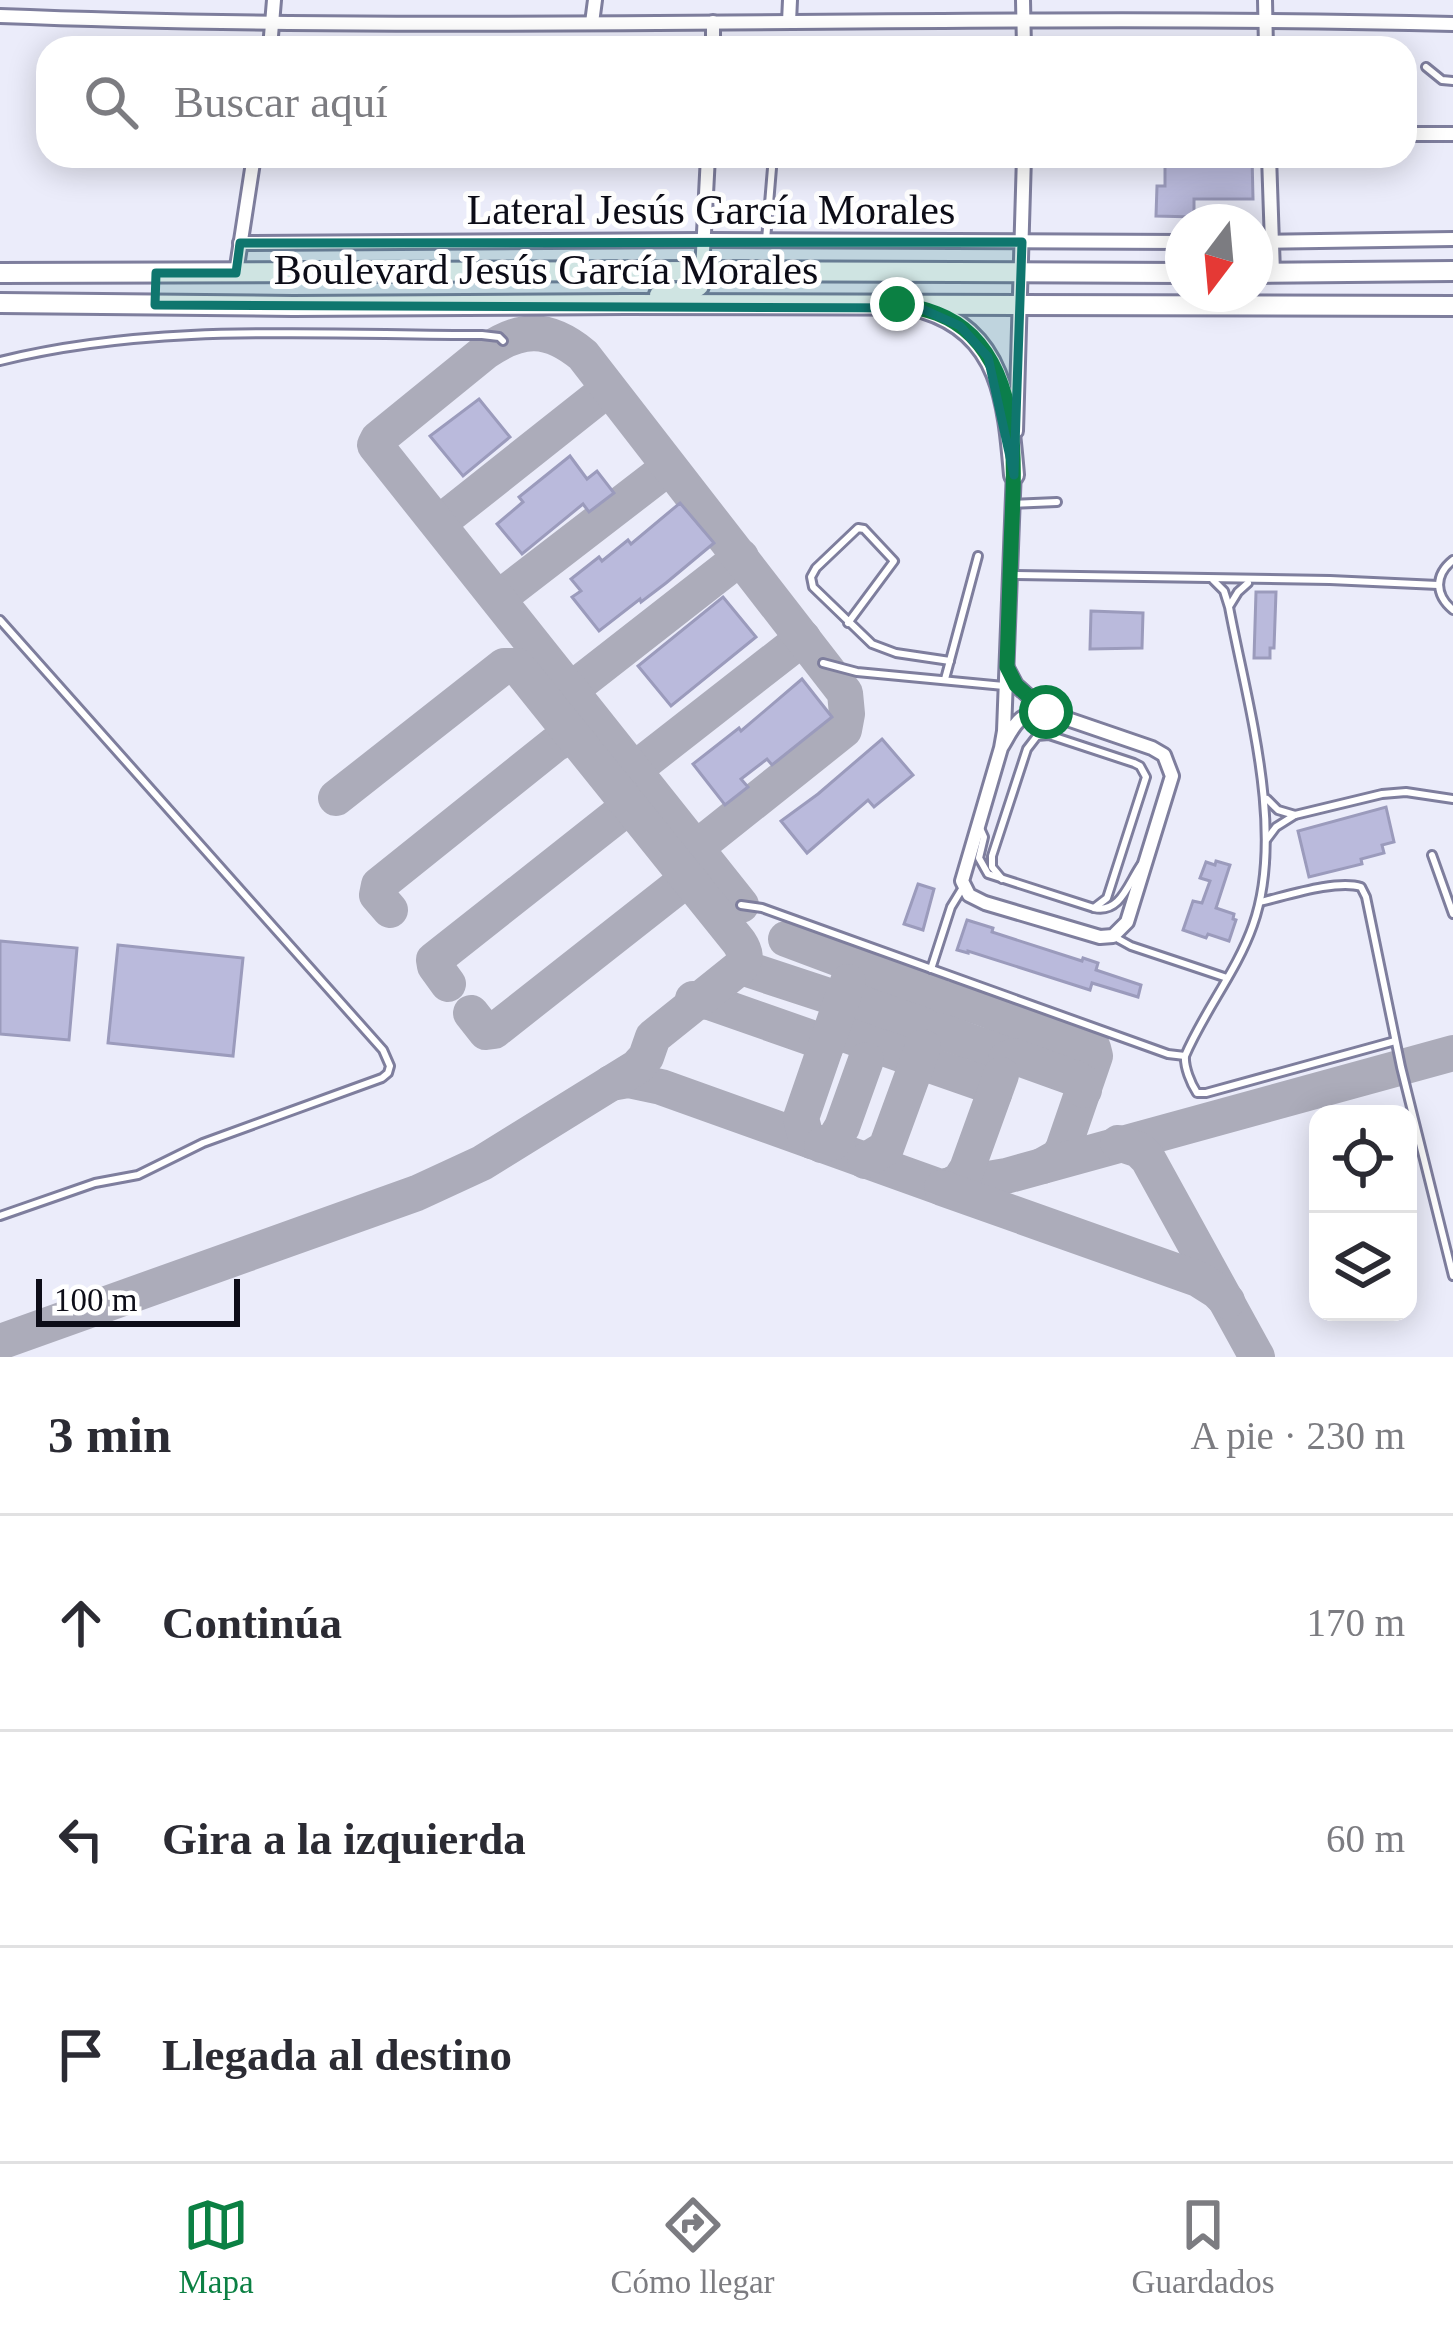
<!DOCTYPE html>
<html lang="es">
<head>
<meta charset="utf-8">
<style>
  body { margin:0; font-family:Georgia,serif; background:#f2f2f3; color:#2b2b33 }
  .controls { position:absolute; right:36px; bottom:36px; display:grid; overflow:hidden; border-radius:24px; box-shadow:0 6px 30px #0003 }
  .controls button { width:108px; height:108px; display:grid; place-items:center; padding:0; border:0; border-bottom:3px solid #e1e1e2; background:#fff; color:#2b2b33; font:60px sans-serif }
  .compass { position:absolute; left:1165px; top:204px; width:108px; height:108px; border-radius:50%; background:#fff; box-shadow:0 6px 30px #0003; rotate:196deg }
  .scale { position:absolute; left:36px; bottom:30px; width:204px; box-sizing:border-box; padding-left:12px; border:6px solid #0d0d18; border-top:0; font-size:33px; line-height:42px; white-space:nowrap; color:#0d0d18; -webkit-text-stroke:9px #fff; paint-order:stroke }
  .stop { position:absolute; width:36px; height:36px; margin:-27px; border:9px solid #0b8043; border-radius:50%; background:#fff }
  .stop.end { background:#0b8043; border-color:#fff; box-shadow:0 3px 12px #0008 }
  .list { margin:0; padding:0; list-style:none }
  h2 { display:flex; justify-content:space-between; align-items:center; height:156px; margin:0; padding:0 48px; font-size:51px }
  h2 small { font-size:39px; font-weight:400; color:#7c7c81 }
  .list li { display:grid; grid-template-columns:78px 1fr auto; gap:36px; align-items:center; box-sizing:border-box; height:216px; padding:0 48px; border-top:3px solid #e1e1e2 }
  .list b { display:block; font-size:45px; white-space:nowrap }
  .list em { font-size:39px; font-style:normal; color:#7c7c81 }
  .icon { flex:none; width:66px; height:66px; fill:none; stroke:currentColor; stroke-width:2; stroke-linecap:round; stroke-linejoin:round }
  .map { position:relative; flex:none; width:1453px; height:1357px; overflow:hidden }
  .search { position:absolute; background:#fff; box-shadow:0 6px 30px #0003; left:36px; right:36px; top:36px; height:132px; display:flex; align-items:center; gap:30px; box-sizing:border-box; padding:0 42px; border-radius:36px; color:#7c7c81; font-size:45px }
  .sheet { height:804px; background:#fff }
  nav { display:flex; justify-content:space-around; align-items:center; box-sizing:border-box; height:168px; border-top:3px solid #e1e1e2; background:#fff; font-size:33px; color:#7c7c81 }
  nav a { display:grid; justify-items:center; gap:6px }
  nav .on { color:#0b8043 }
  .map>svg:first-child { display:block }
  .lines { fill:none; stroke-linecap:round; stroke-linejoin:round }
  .taxiway { stroke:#acacba; stroke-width:36 }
  .building { fill:#babadc; stroke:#9b9bbc; stroke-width:3 }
  .service-casing { stroke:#7e7e9d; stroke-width:12 }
  .minor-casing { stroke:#7e7e9d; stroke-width:18 }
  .primary-casing { stroke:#7e7e9d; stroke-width:24 }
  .service { stroke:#fff; stroke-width:6 }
  .minor { stroke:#fff; stroke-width:12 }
  .primary { stroke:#fff; stroke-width:18 }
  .route { stroke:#0b8043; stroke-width:15 }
  .marked { fill:#0f766e; fill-opacity:0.2; stroke:#0f766e; stroke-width:9; stroke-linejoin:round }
  .labels { text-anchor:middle; stroke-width:10; stroke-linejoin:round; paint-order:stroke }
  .street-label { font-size:42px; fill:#0d0d18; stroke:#fff }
</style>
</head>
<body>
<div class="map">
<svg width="1453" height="1357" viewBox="0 0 1453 1357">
  <rect width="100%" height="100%" fill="#ebecfa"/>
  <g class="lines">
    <g class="taxiway">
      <path d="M439 523 608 389"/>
      <path d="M499 598 669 467"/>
      <path d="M572 689 741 557"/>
      <path d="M634 770 803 638"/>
      <path d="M696 848 844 730 847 714 845 693 583 355C548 326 521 327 485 352L378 439 375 445 741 905"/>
      <path d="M390 910 377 895 379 885 555 744 567 738 580 742"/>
      <path d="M786 939 850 963 854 967 861 966 935 993 940 999C959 998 1005 1014 1018 1027L1025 1025 1093 1048 1095 1056 1063 1149 1058 1157 1042 1166"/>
      <path d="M741 967 835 998 840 1006"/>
      <path d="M448 984 435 966 434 960 619 814 624 806 623 796"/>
      <path d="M693 999 712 1003 823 1042 826 1046"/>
      <path d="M841 1002 849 999 925 1026 927 1034 934 1030 940 1031 1002 1053 1006 1061"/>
      <path d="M471 1013 486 1032 494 1031 677 887 682 876 680 868"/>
      <path d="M830 1034 838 1032 909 1057 915 1061 916 1066 927 1064 990 1086 993 1088 994 1094"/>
      <path d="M1006 1059 1013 1056 1077 1079 1083 1083 1084 1090"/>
      <path d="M611 1083 628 1080 661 1087 940 1187 1006 1176 1453 1053"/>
      <path d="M812 1141 805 1134 801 1118 848 982"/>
      <path d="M1118 1143 1139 1150 1148 1159 1257 1357"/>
      <path d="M822 1145 833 1142 842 1127 866 1060"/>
      <path d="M865 1161 886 1148 923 1047"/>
      <path d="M949 1186 960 1180 967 1169 1001 1075"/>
      <path d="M942 1188 1198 1279 1217 1291 1227 1301"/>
      <path d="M0 1342 417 1193 482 1163 637 1067 646 1057 653 1037 739 968C748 960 745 951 739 942L517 666H504L336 798"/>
    </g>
  </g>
  <g class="building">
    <path d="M1252 156 1253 199H1194V217L1156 216 1157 186H1165V157Z"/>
    <path d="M479 399 510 437 463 476 430 436Z"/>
    <path d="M570 456 587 479 597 471 614 493 589 512 583 504 522 554 497 524 523 502 519 497Z"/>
    <path d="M680 503 714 543 666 583 641 602 640 599 599 631 572 597 581 591 571 579 599 557 602 561 628 540 631 544Z"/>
    <path d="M1256 592H1276L1274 648H1270V658H1254Z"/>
    <path d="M723 597 756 637 671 706 638 666Z"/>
    <path d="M1091 611 1143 613 1142 648 1090 649Z"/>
    <path d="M802 679 832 717 772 765 767 759 741 779 748 787 725 805 693 764 739 728 741 731Z"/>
    <path d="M882 739 913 775 874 807 868 800 807 853 781 821 818 794Z"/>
    <path d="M1386 807 1394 842 1382 845 1384 853 1361 859 1362 864 1309 877 1298 831Z"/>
    <path d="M1216 861 1230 865 1216 908 1234 914 1233 919 1236 920 1229 941 1208 934 1206 938 1183 930 1193 901 1202 903 1210 881 1200 878 1206 862 1215 865Z"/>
    <path d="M918 884 934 889 923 930 904 924Z"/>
    <path d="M967 920 993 928 992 932 1082 961 1083 958 1098 963 1096 970 1141 985 1138 997 1092 983 1090 990 968 951V953L957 950Z"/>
    <path d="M0 941 77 948 69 1040 0 1034Z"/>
    <path d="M118 945 243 958 233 1056 108 1043Z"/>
  </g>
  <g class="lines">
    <g class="service-casing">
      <g id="service">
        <path d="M1426 67 1442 80 1453 81"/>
        <path d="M766 240 773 156"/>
        <path d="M0 361C156 322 322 335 482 335L499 337 503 341"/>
        <path d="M1013 504 1057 502"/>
        <path d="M1453 560C1434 575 1435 595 1453 610"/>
        <path d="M1010 575 1330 580 1438 585"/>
        <path d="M1213 580 1224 591 1229 607C1247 703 1286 832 1253 925 1237 971 1204 1011 1185 1056 1184 1067 1191 1084 1197 1093H1206L1395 1041"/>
        <path d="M1230 605 1238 592 1248 583"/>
        <path d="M0 620 383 1050 390 1066 388 1073 382 1078 203 1143 138 1175 95 1183 0 1216"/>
        <path d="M848 623 894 561 864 529 858 528 816 568 811 577 813 587 872 644 896 653 950 661"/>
        <path d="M823 663 857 672 1004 686"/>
        <path d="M945 679 978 556"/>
        <path d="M1267 799 1278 810 1295 815"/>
        <path d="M979 826 984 837 979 858 988 874 1094 908C1120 914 1128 884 1141 865"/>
        <path d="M1267 839 1276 827 1295 815 1382 794 1406 792 1453 799"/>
        <path d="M1432 855 1453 914"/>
        <path d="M1002 879 992 867V856L1027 749 1037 736 1049 735 1134 763 1140 766 1146 777 1107 898 1094 908"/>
        <path d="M1260 902C1286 896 1337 879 1361 887L1366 897 1401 1067 1453 1276"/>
        <path d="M741 905 762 908 1168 1054 1185 1056"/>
        <path d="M1113 936 1131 946 1227 978"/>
        <path d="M931 969 951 907 962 889"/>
      </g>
    </g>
    <g class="minor-casing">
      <g id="minor">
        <path d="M1023 0 1024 48"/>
        <path d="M1265 0 1266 48"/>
        <path d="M0 16C484 35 969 12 1453 24"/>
        <path d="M789 22 790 0"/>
        <path d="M592 23 595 0"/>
        <path d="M270 48 274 0"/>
        <path d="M713 48V22"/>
        <path d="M1405 134H1453"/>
        <path d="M1269 156 1273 273"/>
        <path d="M1255 242 1453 239"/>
        <path d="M240 243 704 240 1183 242"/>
        <path d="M702 271 708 156"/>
        <path d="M236 273 254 156"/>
        <path d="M1016 431 1024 156"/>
        <path d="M1007 668 1016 685 1045 711"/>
        <path d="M1001 748C1015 725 1017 712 1047 712L1152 748 1164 755 1172 776 1127 922 1113 936 1100 937 985 903 969 895 962 881 1001 748 1004 731 1014 469"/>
      </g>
    </g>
    <g class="primary-casing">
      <g id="primary">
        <path d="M0 273 702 271 1183 273"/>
        <path d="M1255 273 1453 271"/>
        <path d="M659 295 693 290 699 286 702 271"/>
        <path d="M0 303 293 306 625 304 1453 306"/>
        <path d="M925 309C1003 333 1008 405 1014 475"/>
      </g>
    </g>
    <use href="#service" class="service"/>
    <use href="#minor" class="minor"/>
    <use href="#primary" class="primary"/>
  </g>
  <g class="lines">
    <path class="route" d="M897 304C925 308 951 315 972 336 1024 389 1013 479 1011 547 1010 587 1008 627 1007 667L1016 685 1046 712"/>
  </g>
  <path class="marked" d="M1022 242 1014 475 988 357 960 326 920 308 155 305 156 273H236L240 243Z"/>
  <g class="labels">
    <g class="street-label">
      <text x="711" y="224">Lateral Jesús García Morales</text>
      <text x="546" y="284">Boulevard Jesús García Morales</text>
    </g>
  </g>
</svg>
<div class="controls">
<button><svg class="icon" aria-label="locate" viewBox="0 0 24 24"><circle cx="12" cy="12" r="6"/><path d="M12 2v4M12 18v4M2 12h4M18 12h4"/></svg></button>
<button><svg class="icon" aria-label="layers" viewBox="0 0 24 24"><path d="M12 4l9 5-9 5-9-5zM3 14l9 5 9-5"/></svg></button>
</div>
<svg class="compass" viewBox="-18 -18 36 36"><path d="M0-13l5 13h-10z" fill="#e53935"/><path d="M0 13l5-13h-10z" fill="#7c7c81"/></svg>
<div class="scale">100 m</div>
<div class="stop" style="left:1046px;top:712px"></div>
<div class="stop end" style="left:897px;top:304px"></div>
<div class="search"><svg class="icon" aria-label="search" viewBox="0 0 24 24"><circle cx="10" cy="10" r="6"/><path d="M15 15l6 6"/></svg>Buscar aquí</div>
</div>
<section class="sheet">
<h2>3 min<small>A pie · 230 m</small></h2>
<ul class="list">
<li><svg class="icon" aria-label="ahead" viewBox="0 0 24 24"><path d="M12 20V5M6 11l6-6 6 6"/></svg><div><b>Continúa</b></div><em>170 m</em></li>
<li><svg class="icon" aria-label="left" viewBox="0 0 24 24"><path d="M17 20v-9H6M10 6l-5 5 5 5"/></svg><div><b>Gira a la izquierda</b></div><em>60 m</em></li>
<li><svg class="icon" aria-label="arrive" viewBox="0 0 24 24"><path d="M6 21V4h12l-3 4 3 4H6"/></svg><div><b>Llegada al destino</b></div></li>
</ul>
</section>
<nav>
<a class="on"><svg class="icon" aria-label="map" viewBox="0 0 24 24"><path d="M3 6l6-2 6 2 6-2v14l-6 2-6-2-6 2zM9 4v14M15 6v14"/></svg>Mapa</a>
<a><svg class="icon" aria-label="directions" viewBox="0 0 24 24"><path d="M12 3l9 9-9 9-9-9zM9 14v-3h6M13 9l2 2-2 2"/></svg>Cómo llegar</a>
<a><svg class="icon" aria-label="saved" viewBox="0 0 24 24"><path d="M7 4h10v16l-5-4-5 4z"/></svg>Guardados</a>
</nav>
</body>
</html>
